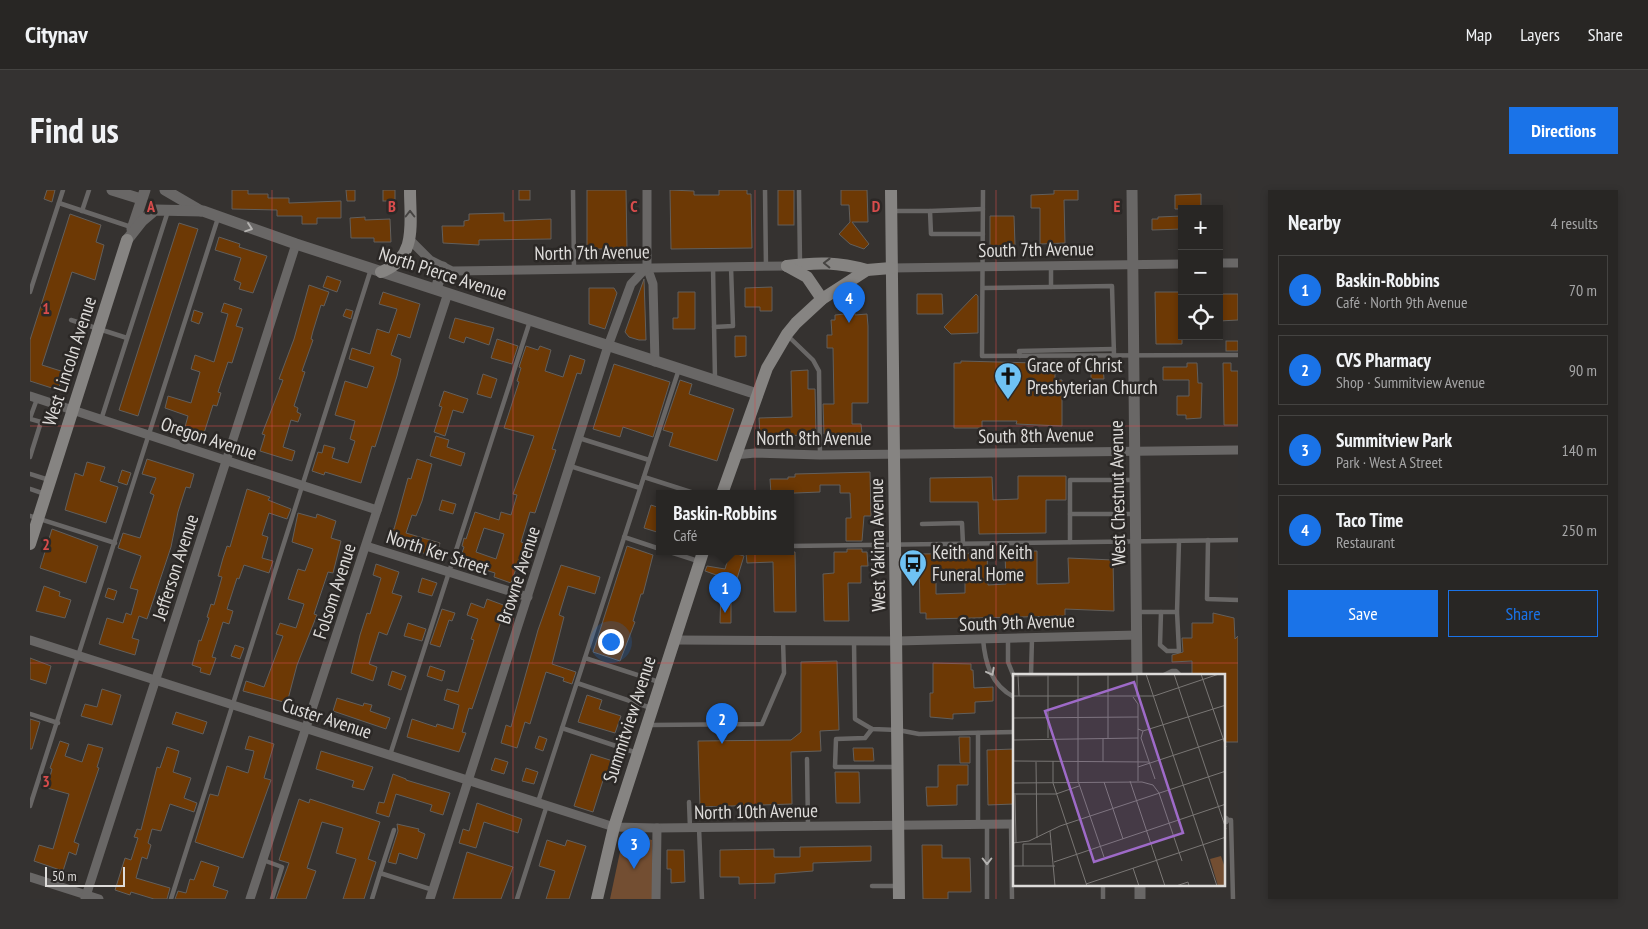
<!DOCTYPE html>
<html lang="en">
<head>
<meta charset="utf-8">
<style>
  body { margin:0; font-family:"PT Sans Narrow",sans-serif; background:#343231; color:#f1f3f6 }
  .controls { position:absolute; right:15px; top:15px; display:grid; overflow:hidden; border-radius:0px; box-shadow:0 2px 8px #0003 }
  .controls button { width:45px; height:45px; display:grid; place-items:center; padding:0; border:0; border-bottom:1px solid #444341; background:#282624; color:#f1f3f6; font:25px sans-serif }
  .scale { position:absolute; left:15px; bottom:12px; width:80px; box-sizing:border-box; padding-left:5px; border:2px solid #dedcda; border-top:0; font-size:14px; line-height:18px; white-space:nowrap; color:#dedcda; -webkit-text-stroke:4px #2b2826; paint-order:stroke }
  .you { position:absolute; left:580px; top:451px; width:18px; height:18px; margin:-12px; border:4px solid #fff; border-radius:50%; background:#1a73e8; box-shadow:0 0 0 8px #1a73e833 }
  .badge { display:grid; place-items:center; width:32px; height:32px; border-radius:50%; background:#1a73e8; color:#fff; font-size:16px; font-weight:700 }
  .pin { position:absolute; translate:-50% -41px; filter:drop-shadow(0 1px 2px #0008) }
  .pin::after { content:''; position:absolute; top:26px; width:18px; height:15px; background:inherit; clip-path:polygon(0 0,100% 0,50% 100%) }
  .popup { position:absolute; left:626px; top:300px; width:138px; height:65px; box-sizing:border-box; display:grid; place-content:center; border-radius:0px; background:#282624; filter:drop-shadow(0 1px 4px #0005); font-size:16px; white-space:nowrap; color:#a5a5a6 }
  .popup b { font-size:19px; color:#f1f3f6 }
  .popup::after { content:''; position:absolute; left:50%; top:100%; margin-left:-10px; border:10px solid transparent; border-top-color:#282624 }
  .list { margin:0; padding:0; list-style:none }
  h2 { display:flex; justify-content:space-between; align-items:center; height:65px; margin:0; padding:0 20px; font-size:21px }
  h2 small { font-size:16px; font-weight:400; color:#a5a5a6 }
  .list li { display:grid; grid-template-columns:32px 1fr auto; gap:15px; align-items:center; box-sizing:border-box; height:70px; margin:0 10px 10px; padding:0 10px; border:1px solid #444341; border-radius:0px }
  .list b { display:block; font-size:19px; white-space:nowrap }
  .list p { margin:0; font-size:16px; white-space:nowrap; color:#a5a5a6 }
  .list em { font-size:16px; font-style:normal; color:#a5a5a6 }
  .actions { display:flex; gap:10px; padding:15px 20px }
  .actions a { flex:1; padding:11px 0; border:1px solid #1a73e8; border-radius:0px; text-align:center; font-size:18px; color:#1a73e8 }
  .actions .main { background:#1a73e8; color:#fff }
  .icon { flex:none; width:28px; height:28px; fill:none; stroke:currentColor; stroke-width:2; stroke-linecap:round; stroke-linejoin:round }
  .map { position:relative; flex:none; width:1208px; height:709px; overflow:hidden; border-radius:0px }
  header { display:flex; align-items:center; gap:30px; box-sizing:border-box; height:70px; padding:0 25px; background:#282624; border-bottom:1px solid #444341 }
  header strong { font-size:24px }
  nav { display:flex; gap:28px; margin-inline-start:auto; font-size:18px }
  .intro { display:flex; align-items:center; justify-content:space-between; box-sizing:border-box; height:120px; padding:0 30px }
  h1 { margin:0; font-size:35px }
  .button { padding:12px 22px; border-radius:0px; background:#1a73e8; color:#fff; font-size:18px; font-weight:700 }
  main { display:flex; gap:30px; padding:0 30px }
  aside { flex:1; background:#282624; border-radius:0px; box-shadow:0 2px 8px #0003 }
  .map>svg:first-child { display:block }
  .green { fill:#734e32 }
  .building { fill:#6d3905; stroke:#625f5c; fill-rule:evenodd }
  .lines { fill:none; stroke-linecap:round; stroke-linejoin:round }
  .service { stroke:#696766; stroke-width:4.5 }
  .minor { stroke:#696766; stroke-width:9 }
  .tertiary { stroke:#696766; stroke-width:11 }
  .secondary { stroke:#868482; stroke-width:12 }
  .oneway { stroke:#464442 }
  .oneway2 { stroke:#b5b3b1 }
  .grid { fill:none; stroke:#d84c4c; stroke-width:1; stroke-opacity:0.55 }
  .labels { text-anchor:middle; stroke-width:5; stroke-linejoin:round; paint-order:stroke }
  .street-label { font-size:19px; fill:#dedcda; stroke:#2b2826 }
  .poi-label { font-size:19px; fill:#dedcda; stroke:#2b2826; text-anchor:start }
  .inset-road { fill:none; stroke:#797674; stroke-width:1 }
  .view { fill:#9e6ac8; fill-opacity:0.15; stroke:#9e6ac8; stroke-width:2.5 }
  .inset-edge { fill:none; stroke:#dedcda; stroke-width:2.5 }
  .grid-label { font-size:16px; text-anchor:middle; font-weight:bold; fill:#d84c4c; stroke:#2b2826; stroke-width:5; stroke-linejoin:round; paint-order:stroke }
</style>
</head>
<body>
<header>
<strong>Citynav</strong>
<nav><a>Map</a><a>Layers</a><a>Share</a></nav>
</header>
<div class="intro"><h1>Find us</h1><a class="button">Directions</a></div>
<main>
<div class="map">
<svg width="1208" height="709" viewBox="0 0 1208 709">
  <rect width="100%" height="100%" fill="#353230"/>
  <path class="green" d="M594 643 622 650V709H580Z"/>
  <g class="building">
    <path d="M17 0H25L22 12 14 9Z"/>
    <path d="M202 0H218V4H238V8H259V13L311 11V28H287V34H272V26H247V20L202 19Z"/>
    <path d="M316 0H325V11H317Z"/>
    <rect x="353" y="0" width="12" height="11"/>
    <rect x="489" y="0" width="11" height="10"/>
    <path d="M557 0H596L597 59H557Z"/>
    <path d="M640 0 664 1V5H689V0H717V4H721L722 58 641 59Z"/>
    <rect x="748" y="0" width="16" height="35"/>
    <path d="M811 0H837L838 32H822L839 54 834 59 820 54 809 44 820 32 819 15H811Z"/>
    <path d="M1024 0H1048V10H1034L1035 53 1010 54V18H1001V5L1024 4Z"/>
    <path d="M1171 4V19H1145V5Z"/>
    <path d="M474 23V31L521 29V49L449 50V55L413 53 412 36H434V31L439 30V24Z"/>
    <path d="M40 24 71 35 66 52 74 55 65 90 42 82 12 175 34 182 28 200 0 191V150Z"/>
    <path d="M960 26H984L985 55 960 56Z"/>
    <path d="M1152 26V39L1122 40V29H1128V27Z"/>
    <path d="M335 27V30L360 29 361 52H344V48H321L320 28Z"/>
    <path d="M149 33 168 39 108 226 89 220Z"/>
    <path d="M189 47 210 54 209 57 237 66 223 103 209 99 211 93 204 90 211 68 185 60Z"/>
    <path d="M297 86 311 91 307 102 293 97Z"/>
    <path d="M614 89 616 150H609L599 147 595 142Z"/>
    <path d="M279 95 299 102 294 116 291 115 283 141 281 149 283 150 272 181 275 182 264 216 268 218 267 222 271 224 268 232 261 230 253 257 265 261 262 271 230 261 235 245 232 244 253 190 249 189 264 149Z"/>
    <path d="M742 97V121H730V117H715V98Z"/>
    <path d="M559 98H584L587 103 575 139 559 134Z"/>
    <path d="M353 102 390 114 380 148 368 144 361 165 371 169 367 186 351 238 345 257 342 256 331 293 295 282 294 285 282 281 288 262 292 263 294 255 305 258 302 268 318 273 325 251 320 249 325 231 305 225 315 191 337 198 344 177 319 169 322 158 340 164 347 139 359 143 367 119 349 114Z"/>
    <path d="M648 102H665V139H643V128H648Z"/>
    <path d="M1125 102H1152V154H1126Z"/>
    <path d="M887 104H912L913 124H887Z"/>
    <path d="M946 104 948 106V143L921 144 914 137Z"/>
    <path d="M1189 104H1208V130L1189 131Z"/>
    <path d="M194 113 212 119 206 136 213 138 202 173 198 172 188 202 191 203 187 216 183 215 174 243 155 237 158 226 135 218 138 206 161 213 170 182 161 179 165 165 184 172 198 124 191 122Z"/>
    <path d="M316 119 323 121 321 129 313 126Z"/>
    <path d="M164 120 173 123 169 134 161 131Z"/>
    <path d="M825 123V125L837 124 838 136V213H822V234H831L832 243 794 244 793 214H804L803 158H797V145H802L801 130H805V125Z"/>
    <path d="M425 128 464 138 459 155 436 147 434 153 419 148Z"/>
    <path d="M705 146H716V166L705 167Z"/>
    <path d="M467 149 488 156 482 174 461 168Z"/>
    <rect x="1196" y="151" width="12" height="10"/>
    <path d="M496 156 508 160 510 156 521 160 515 181 533 187 540 165 555 170 551 184 547 183 522 259 526 260 505 323 500 322 491 352 495 353 481 393 464 387 465 383 429 372 434 357 432 356 434 348 436 349 445 322 469 330 471 322 481 325 487 305 483 304 504 246 474 238 489 192 487 191 491 178 489 177ZM454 338 474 344 466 369 446 362Z"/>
    <path d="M931 171 1005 173V180L1025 179V190H1032V236L986 234 987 231H952V238H924V173H931Z"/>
    <path d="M1157 173H1167L1168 193H1172L1171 228 1156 229V225H1147V206H1159V190H1133V177H1157Z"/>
    <path d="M1193 173H1201V181H1208V235H1194Z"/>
    <path d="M584 174 640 192 623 247 593 237 590 247 563 239Z"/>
    <path d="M1061 177H1073L1074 189H1061Z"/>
    <path d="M778 180V199H785L786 245 730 246 729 228 762 227 761 181Z"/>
    <path d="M453 184 467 189 461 208 447 204Z"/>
    <path d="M650 190 662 194 659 204 704 219 687 271 639 256 643 243 633 240Z"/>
    <path d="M414 201 438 209 433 223 423 220 415 246 404 242 412 217 409 216Z"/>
    <path d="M406 246 419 250 417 257 435 263 431 276 400 266Z"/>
    <path d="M117 269 164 284 160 298 156 297 148 322 141 357 117 429 109 426 102 448 109 450 105 465 69 454 77 428 93 433 96 423 101 425 108 400 100 398 111 366 88 358 93 343 110 348 124 305 120 303 126 288 112 284Z"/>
    <path d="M387 269 402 274 392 311 386 326 382 325 376 343 410 353 406 367 390 362 391 358 358 348 361 339H364L378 288 381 289Z"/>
    <path d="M57 272 75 277 70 291 88 297 76 333 35 320 45 283 53 286Z"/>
    <path d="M92 280 101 283 97 295 88 292Z"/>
    <path d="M840 282 841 326H834L832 351H816V328H821L820 303H810V295H790V302L741 304 740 289H758V287H765V284Z"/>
    <path d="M988 286H1036V310H1016V343L949 344 948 312H900V288L962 287 963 310 988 309Z"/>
    <path d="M217 299 240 307 238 310 261 319 257 329 239 323 232 345 238 347 232 368 243 371 239 383 214 375 209 389 207 388 197 419 203 421 199 434 193 432 182 467 186 468 180 485 170 482 171 478 162 475 169 450 171 451 179 428 177 427 181 414 184 415 192 387 188 386 193 368 197 356 200 357Z"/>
    <path d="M412 310 426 314 423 324 409 320Z"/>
    <path d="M621 315 630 318V343L614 338Z"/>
    <path d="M268 323 286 328 287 324 306 331 301 348 311 351 303 383 298 382 284 424 287 425 267 475 257 513 213 501 216 491 234 497 253 446 246 444 250 433 266 438 274 414 258 409 268 379 275 381 283 359 262 352Z"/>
    <path d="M22 339 68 356 56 393 10 378Z"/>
    <path d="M597 356 623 365 613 404H611L603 431 605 432 590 471 563 462Z"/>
    <path d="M817 359H832V362H837L838 376H831V393H818L819 431H794L793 384 804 383V362H817Z"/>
    <path d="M1007 361V394L1039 393 1038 368 1083 370 1084 421 1035 419V426L896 429V423H890L889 364 957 363 958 395 976 394 975 362ZM935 383V403L906 404V384Z"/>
    <path d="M700 362 714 366 701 408V433H690L691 397 689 396 692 387 675 381 677 376 695 379Z"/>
    <path d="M765 362 766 422H744L743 372 717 373 716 363Z"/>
    <path d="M346 374 369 382 362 403 372 406 357 445 349 442 339 474 347 477 343 491 321 483 330 445 337 423 340 424 351 388 343 385Z"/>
    <path d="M531 375 570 387 565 404 538 396 529 425 534 427 522 474 546 482 542 494 533 491 534 488 516 482 500 534 495 532 487 558 471 553 476 535 481 537 508 440Z"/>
    <path d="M392 388 407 393 402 406 388 402Z"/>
    <path d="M14 396 30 402 29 406 41 410 35 428 6 421Z"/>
    <path d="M78 398 87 401 84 410 75 407Z"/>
    <path d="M457 409 476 416 442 519 439 518 432 542 436 543 429 562 377 547 382 529 406 537 407 534 423 539 429 515 414 510 417 499 428 502 444 450 441 449 448 429 437 425 441 413 454 418Z"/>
    <path d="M412 419 425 423 422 431 419 430 410 457 400 454Z"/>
    <path d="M1183 423 1204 428 1205 449 1208 446V552H1194V485H1162V471L1142 472V465L1153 462 1152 448H1162V433H1183Z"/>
    <path d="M378 433 396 439 392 451 374 446Z"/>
    <path d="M205 455 214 458 210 469 201 466Z"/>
    <path d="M0 468 21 476 16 494 0 489Z"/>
    <path d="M807 471 809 540 790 541 791 561 761 562 762 614 670 617 668 551 761 550 771 542V472Z"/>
    <path d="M903 473 941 474V480H943L944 498 963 497V511L945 512V523L923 524V529L900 527V503H903Z"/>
    <path d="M400 476 415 481 412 491 397 486Z"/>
    <path d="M362 481 376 486 371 500 358 495Z"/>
    <path d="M72 499 91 505 82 535 51 526 55 514 67 517Z"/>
    <path d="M557 505 572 510 569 519 591 526 585 543 548 532Z"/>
    <path d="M307 508 333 516 334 513 342 515 340 521 360 528 356 539 303 521Z"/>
    <path d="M146 522 177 532 173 544 142 534Z"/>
    <path d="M0 529 10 532 2 559H0Z"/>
    <path d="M219 546 244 554 234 588 241 590 213 668 165 652 180 604 188 606 197 576 218 583 224 561 215 559Z"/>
    <path d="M509 546 517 549 513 561 505 558Z"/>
    <path d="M929 547H940V573H930Z"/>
    <path d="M30 551 39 554 35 566 52 572 58 554 73 558 67 577 69 578 44 652 49 654 46 665 39 662 33 681 4 671 9 655 23 659 39 604 17 598 22 579 20 578Z"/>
    <path d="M137 557 149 561 143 582 161 588 154 608 167 613 164 622 140 614 131 641 122 639 118 653 121 655 117 669 112 667 106 688 140 698 137 709H124L101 702 100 705 85 700 95 668 101 670 108 648 104 647 107 639 111 640 127 577 130 578Z"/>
    <path d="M823 558H843L844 571H824Z"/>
    <path d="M984 559V614L958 615 957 560Z"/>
    <path d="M291 561 343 577 334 600 322 597 324 591 286 579Z"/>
    <path d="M561 564 589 573 585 587 575 584 563 622 544 616Z"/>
    <path d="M465 568 478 572 474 584 461 580Z"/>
    <path d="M908 575H938V595H927V615L897 616 896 597H908Z"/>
    <path d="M496 578 508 582 504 594 492 591Z"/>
    <path d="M805 582H829L830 613H806Z"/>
    <path d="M363 584 376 589V590L420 603 413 625 400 621 402 615 366 604 359 627 346 623 349 612 354 613Z"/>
    <path d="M269 609 279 613 280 609 350 632 338 669 346 672 334 709H313L326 669 306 663 313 638 292 632 277 678 286 681 276 709H246L259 673 249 670Z"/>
    <path d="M447 613 492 629 488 643 454 632 446 658 429 653 433 639 439 641Z"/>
    <path d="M367 634 389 639 388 641 395 644 387 669 369 663 366 674 358 672 368 641Z"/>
    <path d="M517 650 535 656 537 650 556 656 539 709H516L525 681 509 676Z"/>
    <path d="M892 655H912V668H940L941 702H918V709H893Z"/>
    <path d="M841 656V671L783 673V681L745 684V693L709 694V687H690V660L744 659V667H770V657Z"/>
    <path d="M637 660H654L655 692 641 693V679H637Z"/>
    <path d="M437 662 483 677 471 709H423Z"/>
    <path d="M171 671 189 677 183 696 198 701 195 709H145L148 701 156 703 160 689 164 690Z"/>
  </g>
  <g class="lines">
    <g class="service">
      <path d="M543 0 544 79"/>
      <path d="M735 0 736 77"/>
      <path d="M769 0 770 74"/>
      <path d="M953 0 952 166 1208 165"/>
      <path d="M29 13 101 37"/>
      <path d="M52 21 59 0"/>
      <path d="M862 21H900L901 44H953"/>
      <path d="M900 21 953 19"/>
      <path d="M1021 75V97L1082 96 1084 165"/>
      <path d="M683 77 685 189"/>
      <path d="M953 98 1021 97"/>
      <path d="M0 102 33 0"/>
      <path d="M41 130 97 148"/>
      <path d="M684 137 703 136 701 77"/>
      <path d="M758 146 783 170 789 181 790 265"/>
      <path d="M990 166 989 161 1084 159"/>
      <path d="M0 228 7 209"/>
      <path d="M0 229 11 232 0 267"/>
      <path d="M71 230 138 21"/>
      <path d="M549 248 619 270"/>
      <path d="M540 276 610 298"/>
      <path d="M0 284 19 290"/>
      <path d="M614 287 667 304"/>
      <path d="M0 299 15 304"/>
      <path d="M1040 324V290H1104"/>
      <path d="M0 326 85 353"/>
      <path d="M892 334 932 333 933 354"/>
      <path d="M594 347 630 359"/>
      <path d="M1178 350 1177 409 1208 410"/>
      <path d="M1040 352V324H1103"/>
      <path d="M760 356 1208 350"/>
      <path d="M640 362 668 371"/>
      <path d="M1108 422H1147L1149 351"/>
      <path d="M1131 422 1130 455 1137 461H1149L1147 422"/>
      <path d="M978 448V472L984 487"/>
      <path d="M953 449C955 473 961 495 984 507"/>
      <path d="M824 451 825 529 842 539 868 540 889 544 984 542"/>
      <path d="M555 468 629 492"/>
      <path d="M1001 485 1002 448"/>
      <path d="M1134 485 1142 481H1146L1150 485"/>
      <path d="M547 493 621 518"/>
      <path d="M0 524 28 533"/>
      <path d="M620 535 732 534 754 483 753 450"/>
      <path d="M532 538 607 563"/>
      <path d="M842 539 835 548 806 549 805 577H867"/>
      <path d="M948 543V634"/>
      <path d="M360 565 500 131"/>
      <path d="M777 569 778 636"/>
      <path d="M508 612 649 179"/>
      <path d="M659 612 660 638"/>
      <path d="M0 616 188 28"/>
      <path d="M1195 630H1201L1203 709"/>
      <path d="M957 634V709"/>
      <path d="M981 634 982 709"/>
      <path d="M669 638 672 709"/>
      <path d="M233 670 252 677 242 709"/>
      <path d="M350 683 364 640"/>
      <path d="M1073 695V709"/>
      <path d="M842 696H867"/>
      <path d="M141 709 341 79"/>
      <path d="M342 709 350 683 403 700"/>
      <path d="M487 709 517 615"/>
    </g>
    <g class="minor">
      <path d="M617 0V77L623 94 625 172"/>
      <path d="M379 49 400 70 422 81 757 76"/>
      <path d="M1189 73H1208"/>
      <path d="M861 78 1152 74"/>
      <path d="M0 206 347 320"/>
      <path d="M704 265 725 263 790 265 1208 260"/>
      <path d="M336 356 498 407"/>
      <path d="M0 450 584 637 627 638 984 634"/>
      <path d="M644 450 867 451 1107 445"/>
      <path d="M1194 630H1195"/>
      <path d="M0 687 69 709"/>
      <path d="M55 709 266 54"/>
      <path d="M220 709 418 103"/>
      <path d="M400 709 578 156 601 94 617 77"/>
      <path d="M626 709 627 638"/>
    </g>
    <g class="tertiary">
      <path d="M82 0 111 9"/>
      <path d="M135 0 171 21"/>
      <path d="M1102 0 1107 485"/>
      <path d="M102 39 115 0"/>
      <path d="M97 50 112 31 125 20 173 21 266 54 727 204"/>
      <path d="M406 99 413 77"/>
      <path d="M1110 695V709"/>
    </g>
    <g class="secondary">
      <path d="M861 0 869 709"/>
      <path d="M757 76C787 72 808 72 837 80"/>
      <path d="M757 76 777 87 792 109"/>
      <path d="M351 82C388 68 380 33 380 0"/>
      <path d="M692 304 737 178 757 144 766 133 792 109 837 80 861 78"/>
      <path d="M0 354 97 50"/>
      <path d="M567 709 584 637 673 362"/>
    </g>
  </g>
  <defs><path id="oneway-chevron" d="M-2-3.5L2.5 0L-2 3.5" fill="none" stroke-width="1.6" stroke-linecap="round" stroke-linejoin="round" transform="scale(1.25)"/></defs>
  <g class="oneway">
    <use href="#oneway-chevron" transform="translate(380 24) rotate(-90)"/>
    <use href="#oneway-chevron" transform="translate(797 73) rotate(-179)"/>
  </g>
  <g class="oneway2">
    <use href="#oneway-chevron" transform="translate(219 38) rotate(19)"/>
    <use href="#oneway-chevron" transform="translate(961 482) rotate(62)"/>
    <use href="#oneway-chevron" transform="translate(957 671) rotate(90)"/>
  </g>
  <path class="grid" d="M242 0V709M483 0V709M725 0V709M966 0V709M0 236H1208M0 473H1208"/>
  <defs>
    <g id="church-pin" transform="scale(1.4375)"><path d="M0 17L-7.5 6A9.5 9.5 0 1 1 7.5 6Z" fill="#6fc2f4" stroke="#2b2826"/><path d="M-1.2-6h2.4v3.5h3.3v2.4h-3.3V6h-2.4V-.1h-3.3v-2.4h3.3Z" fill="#111"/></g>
    <g id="bus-pin" transform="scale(1.4375)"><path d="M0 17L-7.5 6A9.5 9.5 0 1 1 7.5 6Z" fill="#6fc2f4" stroke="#2b2826"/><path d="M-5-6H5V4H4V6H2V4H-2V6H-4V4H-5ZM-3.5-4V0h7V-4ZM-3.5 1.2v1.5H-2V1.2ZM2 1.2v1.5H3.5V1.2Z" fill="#111"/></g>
  </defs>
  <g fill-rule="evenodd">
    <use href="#church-pin" x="978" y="186"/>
    <use href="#bus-pin" x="883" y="373"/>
  </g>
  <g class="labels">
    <g class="street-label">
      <text transform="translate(1006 59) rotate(-1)" y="7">South 7th Avenue</text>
      <text transform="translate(562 62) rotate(-1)" y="7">North 7th Avenue</text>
      <text transform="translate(413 83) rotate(18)" y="7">North Pierce Avenue</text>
      <text transform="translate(39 171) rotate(-72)" y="7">West Lincoln Avenue</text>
      <text transform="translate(1006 245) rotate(-1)" y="7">South 8th Avenue</text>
      <text transform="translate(179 248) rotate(18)" y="7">Oregon Avenue</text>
      <text x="784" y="255">North 8th Avenue</text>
      <text transform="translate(1087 303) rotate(-91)" y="7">West Chestnut Avenue</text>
      <text transform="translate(847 355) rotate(-91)" y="7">West Yakima Avenue</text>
      <text transform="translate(408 362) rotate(18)" y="7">North Ker Street</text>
      <text transform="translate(145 377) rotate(-72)" y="7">Jefferson Avenue</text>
      <text transform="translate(488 385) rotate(-72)" y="7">Browne Avenue</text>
      <text transform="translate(304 401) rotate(-72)" y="7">Folsom Avenue</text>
      <text transform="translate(987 432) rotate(-2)" y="7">South 9th Avenue</text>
      <text transform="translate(297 528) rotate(18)" y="7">Custer Avenue</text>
      <text transform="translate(599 529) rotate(-72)" y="7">Summitview Avenue</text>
      <text transform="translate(726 621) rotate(-1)" y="7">North 10th Avenue</text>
    </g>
    <g class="poi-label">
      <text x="997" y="182">Grace of Christ<tspan x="997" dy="22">Presbyterian Church</tspan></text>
      <text x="902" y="369">Keith and Keith<tspan x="902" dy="22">Funeral Home</tspan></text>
    </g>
  </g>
  <g transform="translate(983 484)">
    <rect width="212" height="212" fill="#353230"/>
    <path d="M208 182 212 194V212H205L197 185Z" fill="#734e32"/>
    <path class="inset-road" d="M65 0V107L91 183M133 0 204 212M161 0 213 155M188 0 213 73M5 1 6 22M35 1V64M124 1V22M0 2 124 1M0 22H119M119 22H141L206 0M120 23 125 30V107M0 44 125 43M125 55 130 57 213 31M130 57 128 64 142 105M90 64V87M95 64V1M0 66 125 64M0 87 136 88M40 87V109L74 212M23 88 24 164M125 93 213 64M117 107 152 212M91 108 110 165M0 109 129 108 140 111 146 119M146 119 169 187M0 120H43L66 112M2 121 3 169M37 157 42 212M0 169 16 167 47 152 213 97M10 170H38M10 170V192M41 188 213 130M0 192H42M120 194 126 212M73 210 213 163M163 212 175 208 176 212"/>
    <path class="view" d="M121 8 170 159 81 188 32 37Z"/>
    <rect width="212" height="212" class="inset-edge"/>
  </g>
  <g class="grid-label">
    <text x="121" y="22">A</text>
    <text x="362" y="22">B</text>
    <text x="604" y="22">C</text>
    <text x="846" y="22">D</text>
    <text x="1087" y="22">E</text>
    <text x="16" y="124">1</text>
    <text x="16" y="360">2</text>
    <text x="16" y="597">3</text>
  </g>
</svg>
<div class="controls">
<button>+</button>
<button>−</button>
<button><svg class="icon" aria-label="locate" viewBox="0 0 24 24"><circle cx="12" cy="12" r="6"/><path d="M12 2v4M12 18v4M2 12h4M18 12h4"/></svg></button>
</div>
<div class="scale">50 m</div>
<div class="you"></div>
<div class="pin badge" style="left:695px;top:423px">1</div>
<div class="popup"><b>Baskin-Robbins</b>Café</div>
<div class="pin badge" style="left:692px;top:554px">2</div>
<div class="pin badge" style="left:604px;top:679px">3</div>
<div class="pin badge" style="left:819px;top:133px">4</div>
</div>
<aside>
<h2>Nearby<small>4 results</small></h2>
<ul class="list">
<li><span class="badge">1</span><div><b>Baskin-Robbins</b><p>Café · North 9th Avenue</p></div><em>70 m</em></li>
<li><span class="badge">2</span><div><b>CVS Pharmacy</b><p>Shop · Summitview Avenue</p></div><em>90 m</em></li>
<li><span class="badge">3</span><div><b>Summitview Park</b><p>Park · West A Street</p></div><em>140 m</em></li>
<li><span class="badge">4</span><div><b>Taco Time</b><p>Restaurant</p></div><em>250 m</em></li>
</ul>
<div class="actions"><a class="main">Save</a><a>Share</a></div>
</aside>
</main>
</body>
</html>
